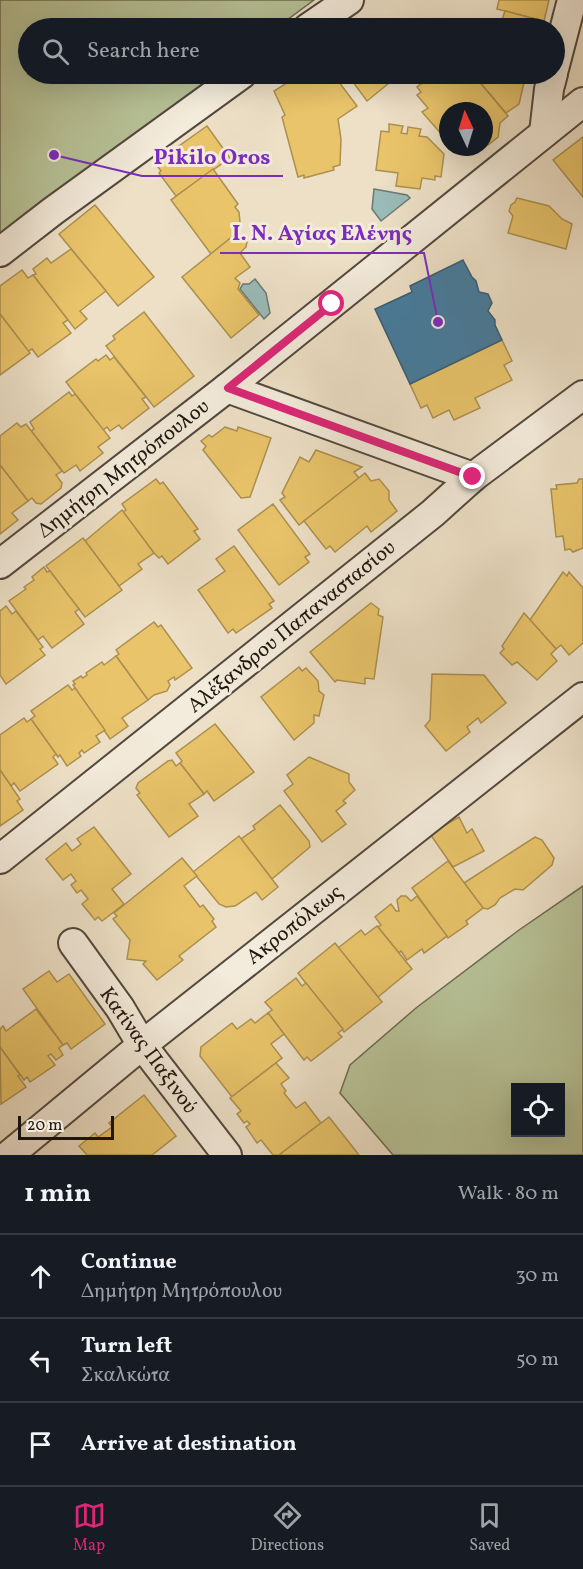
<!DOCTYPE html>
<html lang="en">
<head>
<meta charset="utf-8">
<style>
  body { margin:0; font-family:Vollkorn,serif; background:#20242c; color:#f1f3f6 }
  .controls { position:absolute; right:18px; bottom:18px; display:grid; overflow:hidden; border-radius:0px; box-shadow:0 6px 24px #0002 }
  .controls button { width:54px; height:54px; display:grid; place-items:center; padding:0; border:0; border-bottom:2px solid #363941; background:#171b24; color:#f1f3f6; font:30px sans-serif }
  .compass { position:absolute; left:439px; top:102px; width:54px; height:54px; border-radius:50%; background:#171b24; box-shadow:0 6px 24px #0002; rotate:356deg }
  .scale { position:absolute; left:18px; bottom:15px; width:96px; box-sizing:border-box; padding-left:6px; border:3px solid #1f160f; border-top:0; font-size:16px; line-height:21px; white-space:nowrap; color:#1f160f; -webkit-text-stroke:4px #f3ebdb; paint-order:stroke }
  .stop { position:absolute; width:18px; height:18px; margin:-14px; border:4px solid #db2777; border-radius:50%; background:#fff }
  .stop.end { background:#db2777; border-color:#fff; box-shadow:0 2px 6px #0008 }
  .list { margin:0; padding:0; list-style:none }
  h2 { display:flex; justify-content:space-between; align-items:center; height:78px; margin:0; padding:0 24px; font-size:26px }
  h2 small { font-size:20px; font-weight:400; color:#9ea1a6 }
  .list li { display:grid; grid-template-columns:39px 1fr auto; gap:18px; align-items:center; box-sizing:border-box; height:84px; padding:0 24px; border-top:2px solid #363941 }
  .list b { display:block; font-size:22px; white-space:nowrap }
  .list p { margin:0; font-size:20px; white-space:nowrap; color:#9ea1a6 }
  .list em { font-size:20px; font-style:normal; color:#9ea1a6 }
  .icon { flex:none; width:33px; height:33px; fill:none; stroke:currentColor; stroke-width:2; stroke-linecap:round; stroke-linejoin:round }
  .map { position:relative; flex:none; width:583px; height:1155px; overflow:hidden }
  .search { position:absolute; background:#171b24; box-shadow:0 6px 24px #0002; left:18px; right:18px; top:18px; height:66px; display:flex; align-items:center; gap:15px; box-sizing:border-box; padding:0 21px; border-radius:33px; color:#9ea1a6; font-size:22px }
  .sheet { height:330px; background:#171b24 }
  nav { display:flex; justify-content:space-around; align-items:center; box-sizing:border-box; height:84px; border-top:2px solid #363941; background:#171b24; font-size:16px; color:#9ea1a6 }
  nav a { display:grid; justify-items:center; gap:3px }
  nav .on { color:#db2777 }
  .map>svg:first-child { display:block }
  .green { fill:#b7c297; stroke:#6b6c53; stroke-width:1.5; fill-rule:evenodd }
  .water { fill:#9abcb9; stroke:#697a75; stroke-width:1.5 }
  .homes { fill:#e9c46a; stroke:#ac904f; stroke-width:1.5 }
  .public { fill:#457b9d; stroke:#3a5d72; stroke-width:1.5 }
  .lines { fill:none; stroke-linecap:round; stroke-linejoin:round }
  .street-casing { stroke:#52483d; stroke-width:32 }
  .street { stroke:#f3ebdb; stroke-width:28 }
  .route { stroke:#db2777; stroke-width:8 }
  .labels { text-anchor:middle; stroke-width:6; stroke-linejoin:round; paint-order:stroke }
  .street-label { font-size:21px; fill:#1f160f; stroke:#f3ebdb }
  .leader { fill:none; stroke:#7b2cbf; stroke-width:2 }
  .callout-dot { fill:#7b2cbf; stroke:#f3ebdb; stroke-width:2 }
  .callout-label { font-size:22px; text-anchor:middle; font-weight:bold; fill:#7b2cbf; stroke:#f3ebdb; stroke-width:6; stroke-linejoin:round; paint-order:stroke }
</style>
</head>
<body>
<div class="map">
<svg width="583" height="1155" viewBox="0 0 583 1155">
  <rect width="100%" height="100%" fill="#ede0c7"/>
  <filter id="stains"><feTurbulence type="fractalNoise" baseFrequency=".00333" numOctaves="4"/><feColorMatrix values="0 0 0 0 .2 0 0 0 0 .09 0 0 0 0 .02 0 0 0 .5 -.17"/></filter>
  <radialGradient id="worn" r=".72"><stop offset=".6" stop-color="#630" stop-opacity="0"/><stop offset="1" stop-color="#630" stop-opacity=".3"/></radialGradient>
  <g class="green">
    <path d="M0 0H314L276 28H28V74H216L0 236Z"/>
    <path d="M583 886V1155H393L340 1093 350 1065 416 1008 519 930ZM516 1088H560V1132H516Z"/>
  </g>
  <g class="water">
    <path d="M374 189 407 195 410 198 381 221 372 209Z"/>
    <path d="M255 279 266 293 270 313 264 319 240 289 243 284H249Z"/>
  </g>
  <g class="homes">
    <path d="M499 0H549L544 21 497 9Z"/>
    <path d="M505 11 539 20 537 28H487L493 23 500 26Z"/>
    <path d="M301 74H333L357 106 338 119 341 139 340 165 333 167 334 170 304 178V175L298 177 282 117 285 115 274 91Z"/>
    <path d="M347 74H400L367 101Z"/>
    <path d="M434 74H473L508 116 500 123 498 137 488 145 484 146V111H448V134L444 137 422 112 428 108 417 95 421 92 417 87Z"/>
    <path d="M473 74H526L519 104 506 113Z"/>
    <path d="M389 124 403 126 401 133 407 134 408 127 421 129 419 136 427 137 444 154 441 177 435 176V180L422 178 420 189 396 186 398 173 376 170 381 131 389 132Z"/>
    <path d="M207 126 230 158 176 196 159 173 161 171 155 163Z"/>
    <path d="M583 137V197L553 160Z"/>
    <path d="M213 169 238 204 235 207 239 212 240 222 238 232 211 254 171 200Z"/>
    <path d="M517 198 549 206 562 219 572 224 566 249 508 233 513 216 509 211 511 205 515 202Z"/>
    <path d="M95 205 154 277 118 306 59 234Z"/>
    <path d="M238 232 247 242 246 247 240 253 250 267 235 278 240 283 238 289 259 315 231 338 182 277Z"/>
    <path d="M71 249 106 291 80 311 87 319 75 329 33 275 36 274 33 269 47 258 51 263Z"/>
    <path d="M22 270 28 278 33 275 68 320 63 323 71 333 38 357 32 349 28 351 0 314V286Z"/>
    <path d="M144 312 194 376 154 407 106 346 115 339 113 336Z"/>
    <path d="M0 314 30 353 0 375Z"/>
    <path d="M502 340 512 361 504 365 512 380 475 398 480 408 454 420 449 410 433 418 427 405 421 408 410 384Z"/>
    <path d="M106 355 110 360 114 357 146 397 142 399 149 408 122 429 119 425 110 431 107 427 103 430 66 382 96 359 98 361Z"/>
    <path d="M69 392 72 396 75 394 110 438 98 447 103 453 80 471 76 465 64 473 31 431 34 429 30 422Z"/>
    <path d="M17 423 21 427 26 424 62 471 56 475 62 483 61 488 41 504 36 503 32 498 28 501 0 465V436Z"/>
    <path d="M225 427 237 431 238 427 271 438 250 497 241 498 203 450 206 446 201 441 209 435 212 437Z"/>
    <path d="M316 450 362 467 354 472 359 478 299 525 280 500 285 497 282 493 300 457 309 462Z"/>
    <path d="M0 465 28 501 12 513 18 520 0 534Z"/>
    <path d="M365 473 371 481 379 479 389 491V500L397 511 371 532 367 526 335 552 330 546 326 549 304 521Z"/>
    <path d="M156 479 160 484 163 482 198 529 194 531 200 539 168 564 162 556 159 558 154 553 123 512 126 510 122 504Z"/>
    <path d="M579 479H583V548L573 552 570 549 565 550 563 536 556 537 551 489H557L556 485 577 483Z"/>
    <path d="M273 504 310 554 305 557 309 562 279 585 238 530Z"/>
    <path d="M122 510 154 553 138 564 142 569 119 586 85 541Z"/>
    <path d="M83 538 122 590 85 617 46 566Z"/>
    <path d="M234 546 274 601 269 604 272 608 236 633 233 629 228 633 198 590 225 571 216 559Z"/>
    <path d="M44 567 47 572 50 571 79 609 75 612 84 624 52 648 43 636 38 640 9 601 26 589 24 587 34 580 32 577Z"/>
    <path d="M563 572 567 576 569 572 583 588V643L569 655 561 645 556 649 530 620Z"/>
    <path d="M371 603 379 609 378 615 383 617 374 679 365 678V684L337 680 335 682 310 652Z"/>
    <path d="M6 606 12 614 16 611 43 647 40 649 45 655 6 684 0 675V611Z"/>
    <path d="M524 613 556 649 551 654 557 661 537 680 517 662 512 665 500 653 504 649 502 646Z"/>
    <path d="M154 622 158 627 161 625 192 668 175 680 174 677 168 681 170 685 167 691 154 695 148 700 116 656 119 654 116 650Z"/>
    <path d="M116 656 148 700 122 718 128 726 110 739 73 685 75 684 73 681 81 676 83 678 87 675 86 673 102 662 104 665Z"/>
    <path d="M299 667 302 671 306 668 318 681 319 691 324 695 319 716 314 715V723L294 740 261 697Z"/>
    <path d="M432 674 484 675 506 703 481 723 478 718 467 727 470 732 446 751 425 726 430 720Z"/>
    <path d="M68 685 72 690 75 688 105 730 96 736 100 742 84 753 82 750 79 753 81 756 67 766 60 755 58 757 56 754 31 719 35 716 31 711Z"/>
    <path d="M24 718 27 722 31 719 56 754 53 757 58 764 20 791 14 783 11 786 0 770V735Z"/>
    <path d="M215 724 254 772 214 801 207 791 204 794 180 763 182 761 176 753Z"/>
    <path d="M309 757 349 774V782L355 790 343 801 346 803 336 811 346 824 322 842 284 791 293 784 287 775Z"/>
    <path d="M172 760 176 766 180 763 204 794 189 804 198 816 169 837 137 795 140 793 136 788 138 783 168 761Z"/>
    <path d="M0 770 20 799 17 801 23 810 0 826Z"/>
    <path d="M280 805 309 841 310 847 272 879 241 839 255 829 253 826Z"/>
    <path d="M459 817 467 833 472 829 484 851 453 867 430 834Z"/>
    <path d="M94 827 131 874 112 889 124 904 102 921 98 917 95 920 82 904 88 899 81 890 77 893 71 885 76 881 71 874 63 880 46 859 66 843 72 851 81 844 77 839Z"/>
    <path d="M239 836 278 887 262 900 256 892 235 906 226 907 219 904 193 872Z"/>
    <path d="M535 837 542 840 554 858 552 865 523 890 515 889 500 898 495 905 488 909 483 908 464 883Z"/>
    <path d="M182 858 197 876 184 886 200 907 203 905 214 919 212 921 216 927 179 956 183 960 157 980 143 964 146 961 127 959 130 940 113 919 117 916 114 913Z"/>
    <path d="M448 861 483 908 466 921 468 924 448 938 412 888Z"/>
    <path d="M401 896H406L411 901 417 896 447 936 424 953 422 949 407 960 401 951 399 953 378 927 381 925 375 917 391 904 396 911H399L397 900Z"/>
    <path d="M377 926 412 969 378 997 338 948 361 930 365 935Z"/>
    <path d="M335 943 382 1002 344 1032 298 973Z"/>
    <path d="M49 971 57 982 69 974 105 1024 71 1049 67 1043 63 1045 23 989Z"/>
    <path d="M296 978 302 986 306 983 343 1029 338 1033 342 1037 311 1061 307 1057 304 1060 268 1013 272 1010 265 1002Z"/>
    <path d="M36 1009 63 1045 59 1048 63 1055 56 1060 51 1054 48 1056 55 1065 30 1082 27 1077 24 1080 0 1047V1029L3 1026 6 1031Z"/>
    <path d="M268 1013 284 1034 271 1044 282 1058 232 1097 200 1056 201 1047 232 1023 237 1029 251 1019 255 1023Z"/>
    <path d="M0 1047 20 1075 18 1076 26 1087 1 1104Z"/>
    <path d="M276 1063 289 1078 281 1084 286 1091 284 1093 296 1108 305 1102 321 1123 279 1155H273L261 1140 257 1143 246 1127 250 1124 247 1121 244 1123 237 1114 241 1111 230 1098Z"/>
    <path d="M144 1095 176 1136 152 1155H87L79 1146 95 1133 98 1137 112 1127 109 1123Z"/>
    <path d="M329 1117 359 1155H279L321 1123Z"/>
  </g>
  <path class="public" d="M463 260 472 277 476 281 479 292 488 294 492 303 488 311 495 320V325L502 340 410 384 375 309 412 292 410 286Z"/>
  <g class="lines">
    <g class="street-casing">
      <g id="street">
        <path d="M308 28 349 0"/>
        <path d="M554 69 572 0"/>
        <path d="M544 133 549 89 553 74"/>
        <path d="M0 252 53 211 242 74"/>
        <path d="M227 388 473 477"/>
        <path d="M0 564 227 388 583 102"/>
        <path d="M0 859 433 513 473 477 583 395"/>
        <path d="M73 943 120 1008 142 1045 227 1155"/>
        <path d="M9 1155 142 1045 583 697"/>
      </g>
    </g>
    <use href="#street" class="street"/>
  </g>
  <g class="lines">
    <path class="route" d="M332 304 228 388 473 477"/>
  </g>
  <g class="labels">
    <g class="street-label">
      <text transform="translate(123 468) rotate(-38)" y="7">Δημήτρη Μητρόπουλου</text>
      <text transform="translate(291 626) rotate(-39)" y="7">Αλέξανδρου Παπαναστασίου</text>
      <text transform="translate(294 924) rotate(-38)" y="7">Ακροπόλεως</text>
      <text transform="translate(149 1050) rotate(54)" y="7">Κατίνας Παξινού</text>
    </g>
  </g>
  <path class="leader" d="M54 155L142 176H283M438 322L424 253H220"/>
  <g class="callout-dot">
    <circle cx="54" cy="155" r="6"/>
    <circle cx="438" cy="322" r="6"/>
  </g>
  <g class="callout-label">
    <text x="212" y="164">Pikilo Oros</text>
    <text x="322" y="240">Ι. Ν. Αγίας Ελένης</text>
  </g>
  <rect width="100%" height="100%" filter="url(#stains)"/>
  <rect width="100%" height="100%" fill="url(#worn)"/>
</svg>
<div class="controls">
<button><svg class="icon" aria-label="locate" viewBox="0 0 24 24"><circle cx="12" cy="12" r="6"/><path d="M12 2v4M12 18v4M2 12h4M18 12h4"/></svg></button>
</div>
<svg class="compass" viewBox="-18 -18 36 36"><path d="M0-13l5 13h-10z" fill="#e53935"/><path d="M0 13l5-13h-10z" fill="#9ea1a6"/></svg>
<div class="scale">20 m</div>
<div class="stop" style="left:332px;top:304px"></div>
<div class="stop end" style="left:473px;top:477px"></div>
<div class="search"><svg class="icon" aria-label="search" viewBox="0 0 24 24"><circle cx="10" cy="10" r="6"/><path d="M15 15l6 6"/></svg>Search here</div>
</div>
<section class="sheet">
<h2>1 min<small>Walk · 80 m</small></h2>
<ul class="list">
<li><svg class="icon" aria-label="ahead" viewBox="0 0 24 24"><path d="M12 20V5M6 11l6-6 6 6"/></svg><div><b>Continue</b><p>Δημήτρη Μητρόπουλου</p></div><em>30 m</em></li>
<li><svg class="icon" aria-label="left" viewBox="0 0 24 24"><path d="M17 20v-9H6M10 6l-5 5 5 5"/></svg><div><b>Turn left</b><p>Σκαλκώτα</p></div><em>50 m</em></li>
<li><svg class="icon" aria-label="arrive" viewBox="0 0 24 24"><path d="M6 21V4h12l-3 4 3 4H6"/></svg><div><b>Arrive at destination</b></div></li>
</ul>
</section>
<nav>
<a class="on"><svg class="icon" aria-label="map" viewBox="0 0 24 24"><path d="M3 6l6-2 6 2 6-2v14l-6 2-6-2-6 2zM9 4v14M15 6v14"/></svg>Map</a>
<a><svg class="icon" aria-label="directions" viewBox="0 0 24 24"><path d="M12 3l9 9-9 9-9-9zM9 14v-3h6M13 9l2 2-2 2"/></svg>Directions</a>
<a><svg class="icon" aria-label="saved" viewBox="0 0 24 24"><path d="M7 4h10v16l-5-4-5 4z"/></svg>Saved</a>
</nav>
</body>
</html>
